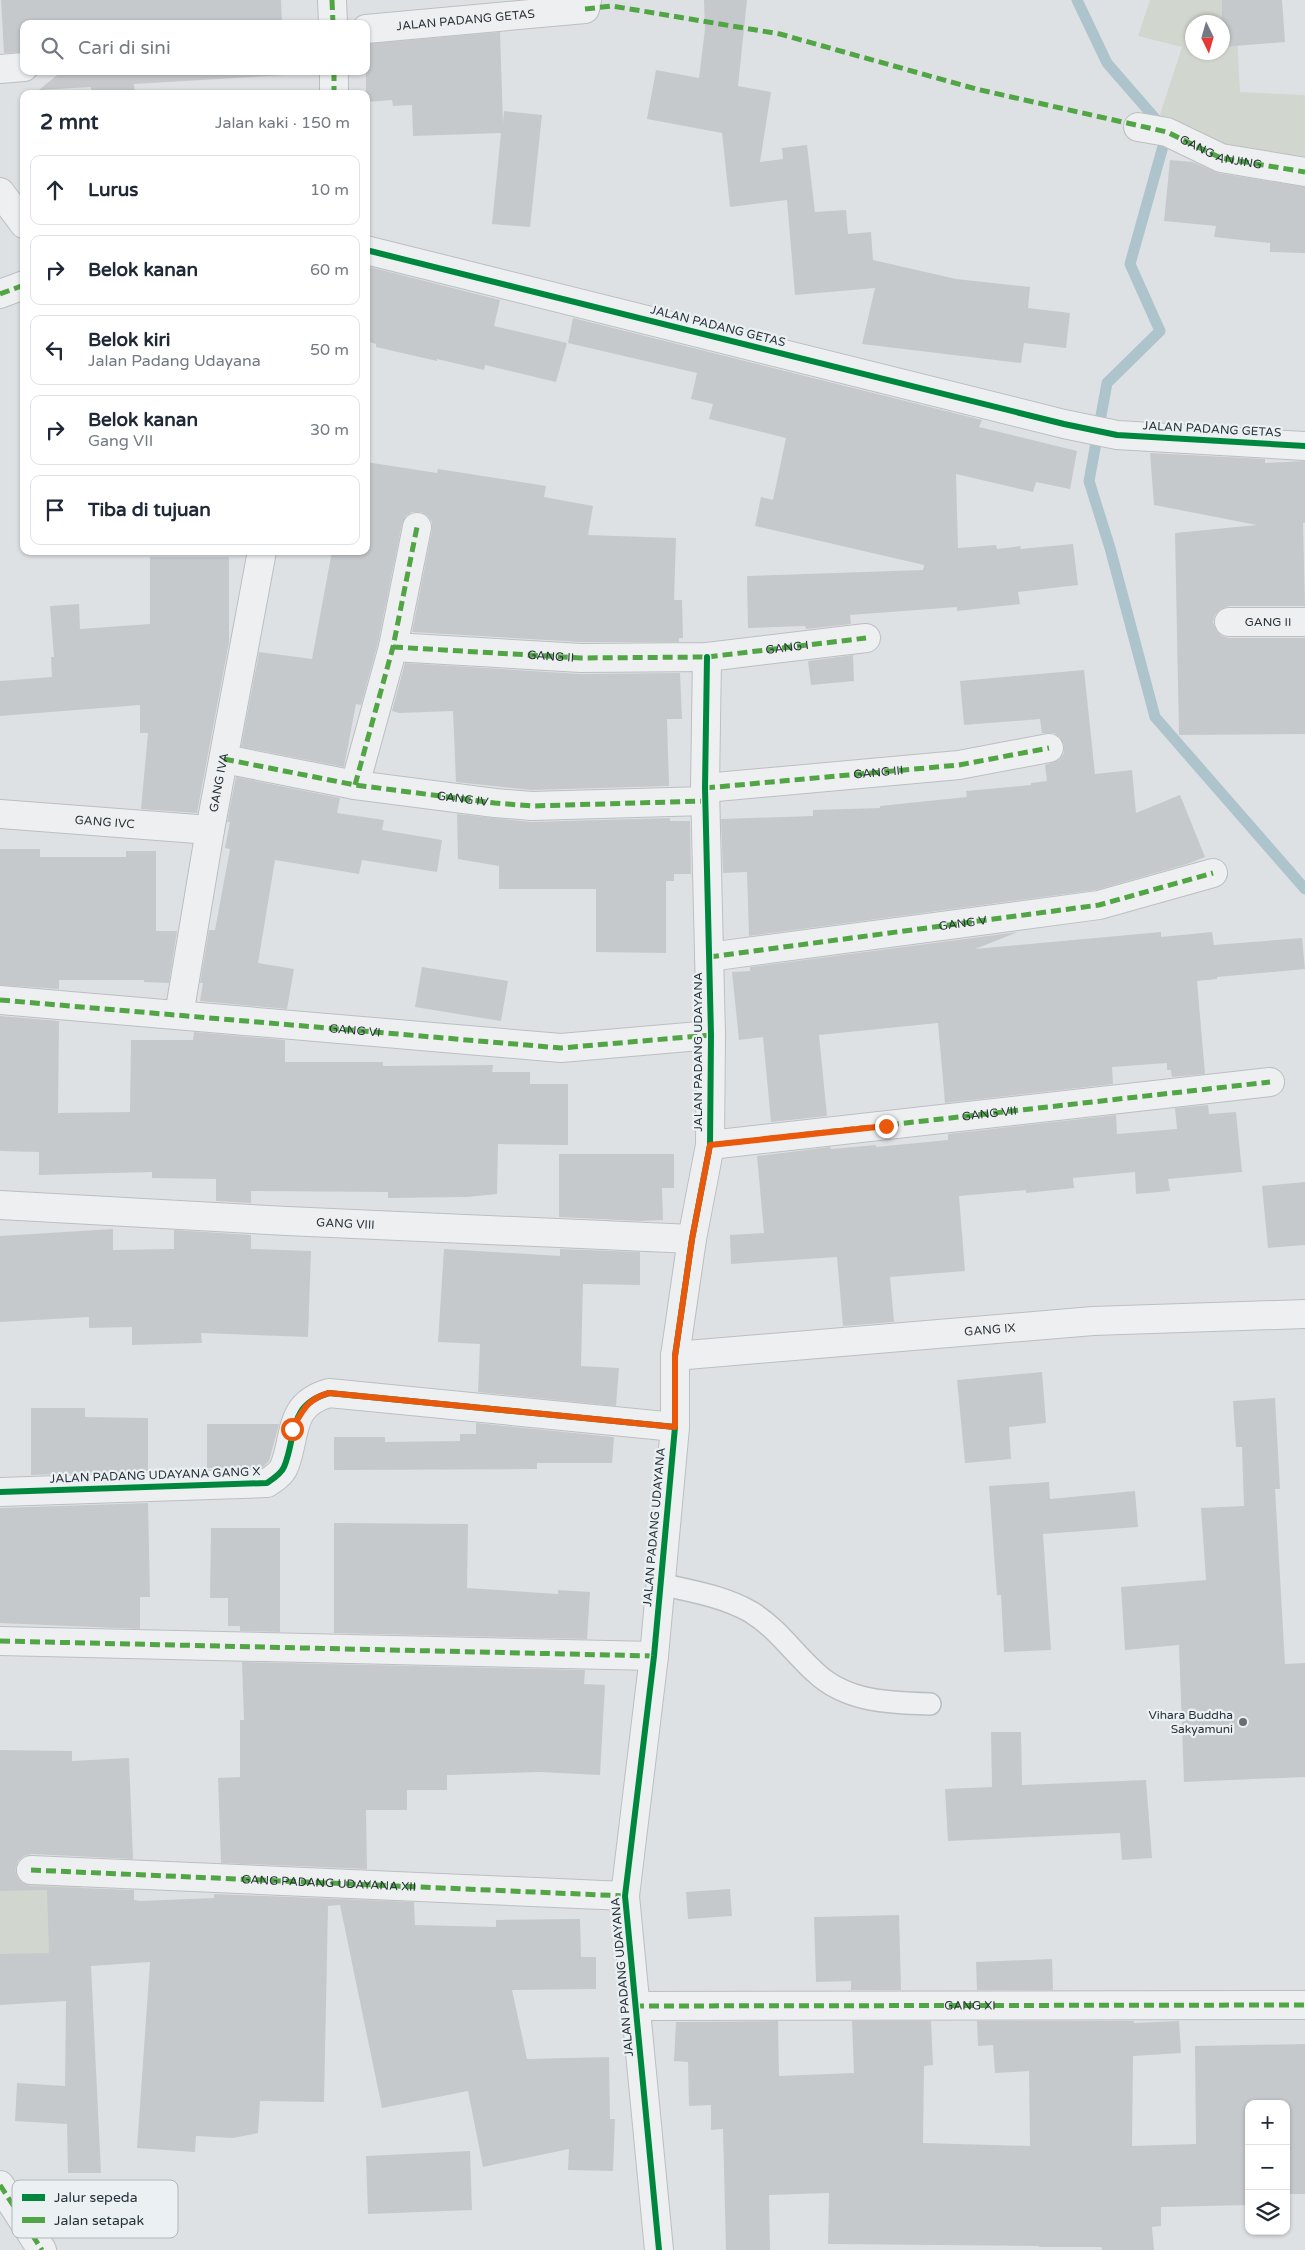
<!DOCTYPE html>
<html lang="id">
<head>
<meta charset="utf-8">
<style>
  body { margin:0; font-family:"Varela Round",sans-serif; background:#f6f6f7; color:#1f2937 }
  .controls { position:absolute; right:15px; bottom:15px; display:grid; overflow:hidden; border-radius:10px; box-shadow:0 1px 4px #0004 }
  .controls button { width:45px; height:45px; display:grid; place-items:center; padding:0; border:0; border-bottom:1px solid #e0e1e3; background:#fff; color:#1f2937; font:25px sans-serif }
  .compass { position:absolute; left:1185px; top:15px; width:45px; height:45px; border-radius:50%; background:#fff; box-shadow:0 1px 4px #0004; rotate:175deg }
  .stop { position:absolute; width:15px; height:15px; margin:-11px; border:4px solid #ea580c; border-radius:50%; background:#fff }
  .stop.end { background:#ea580c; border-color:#fff; box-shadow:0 1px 5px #0008 }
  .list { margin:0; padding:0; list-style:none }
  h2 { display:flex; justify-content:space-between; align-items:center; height:65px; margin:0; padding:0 20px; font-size:21px }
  h2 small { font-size:16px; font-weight:400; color:#747a83 }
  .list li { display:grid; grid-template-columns:32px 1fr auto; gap:15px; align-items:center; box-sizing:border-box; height:70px; margin:0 10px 10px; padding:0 10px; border:1px solid #e0e1e3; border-radius:10px }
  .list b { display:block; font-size:19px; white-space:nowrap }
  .list p { margin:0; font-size:16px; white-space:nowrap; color:#747a83 }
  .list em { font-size:16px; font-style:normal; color:#747a83 }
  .icon { flex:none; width:28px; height:28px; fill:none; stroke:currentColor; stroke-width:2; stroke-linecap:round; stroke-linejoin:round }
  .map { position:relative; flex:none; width:1305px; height:2250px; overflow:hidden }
  .search { position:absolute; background:#fff; box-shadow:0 1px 4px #0004; left:20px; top:20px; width:350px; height:55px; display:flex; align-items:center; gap:12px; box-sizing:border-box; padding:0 18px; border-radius:10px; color:#747a83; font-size:19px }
  .panel { position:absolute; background:#fff; box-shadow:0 1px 4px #0004; left:20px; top:90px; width:350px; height:465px; border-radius:10px }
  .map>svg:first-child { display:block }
  .green { fill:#d1d7cf; fill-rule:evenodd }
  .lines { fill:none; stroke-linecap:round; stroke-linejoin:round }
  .stream { stroke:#aec4cd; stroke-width:11 }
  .building { fill:#c6c9cb }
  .lane-casing { stroke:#bcbfc1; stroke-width:24 }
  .street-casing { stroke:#bcbfc1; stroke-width:30 }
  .lane { stroke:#eeeff0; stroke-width:21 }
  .street { stroke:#eeeff0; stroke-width:28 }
  .quiet { stroke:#51a545; stroke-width:5; stroke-dasharray:10 5; stroke-linecap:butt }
  .cycleway-casing { stroke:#ebf0f3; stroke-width:9 }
  .cycleway { stroke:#00873e; stroke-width:6 }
  .route { stroke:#ea580c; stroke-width:6 }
  .poi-dot { fill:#676f75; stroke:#ebf0f3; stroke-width:2 }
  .labels { text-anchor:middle; stroke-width:4.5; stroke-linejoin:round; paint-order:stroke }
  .street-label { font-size:12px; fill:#27323a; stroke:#ebf0f3 }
  .poi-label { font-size:12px; fill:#27323a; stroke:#ebf0f3; text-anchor:end }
  .key { fill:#ebf0f3; stroke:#b0b7bc; stroke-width:1 }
  .key-label { font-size:14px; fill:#27323a }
</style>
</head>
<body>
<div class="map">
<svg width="1305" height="2250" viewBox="0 0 1305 2250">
  <rect width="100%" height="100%" fill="#dee1e3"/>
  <g class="green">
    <path d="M1150 0H1235L1240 92 1305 95V166L1154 133 1182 47 1138 36ZM1192 22H1222V52H1192Z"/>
    <path d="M0 1867 81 1873 84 1978 0 1991Z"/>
  </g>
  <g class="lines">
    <path class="stream" d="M1077 0 1107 63 1167 132 1130 264 1160 331 1107 383 1089 481 1110 548 1155 717 1305 889"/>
  </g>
  <g class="building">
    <path d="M1 0H281L282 24H24V52L4 53Z"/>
    <path d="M704 0H747L738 86 771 92 760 162 783 159 782 148 807 145 815 212 846 210 848 234 871 232 873 260 956 279 1030 287 1028 308 1070 313 1066 348 1024 343 1021 363 862 344 875 288 795 295 787 200 730 207 722 133 647 119 656 70 699 78 705 29Z"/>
    <path d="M1222 0H1282L1285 42 1222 47Z"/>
    <path d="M500 32 503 123 504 111 542 115 530 227 492 224 501 133 413 136 412 105 393 106 392 100 366 102V44Z"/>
    <path d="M62 71H284L285 75 134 84 135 94H91V87L39 90Z"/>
    <path d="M1170 160 1193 162 1218 173 1305 187V253L1270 252V243L1214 237 1216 226 1164 221Z"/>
    <path d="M366 266 500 300 494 326 567 343 556 382 485 365 484 370 437 359V361L376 347V344L366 341Z"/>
    <path d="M573 318 982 420 979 427 1077 451 1070 489 1036 482 1033 492 956 474 958 548 996 545 997 549 1021 546 1020 549 1073 544 1078 585 1018 592 1020 604 957 611V607L850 615 851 624 806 629 805 626 748 628 747 576 923 570 924 565 755 526 761 497 773 500 786 438 709 419 713 404 691 399 697 373 568 343Z"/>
    <path d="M1150 453 1265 459V463L1305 461V523H1303L1305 606H1229L1221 609 1215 615 1213 622 1216 630 1222 636 1229 638H1305V734L1179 735 1175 533 1257 525 1154 505Z"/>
    <path d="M366 462 437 473 438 469 546 486 544 497 593 506 588 535 676 538 674 600H682L683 638H679V642H581L412 632 432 530V522L427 515 421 512H412L406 516 402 524 378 643 361 705 356 704 344 767 241 747 259 652 312 659 332 551H366Z"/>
    <path d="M150 557H229V642L197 813 141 809 148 733H140V705L0 716V681L52 677 51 657H54L50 606 79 604 80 629 150 624Z"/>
    <path d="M853 655 854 681 811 685 808 661Z"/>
    <path d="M405 663 580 674 680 673 682 719H667L669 786 532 790 456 782 453 711 399 713 392 711Z"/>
    <path d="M1084 670 1095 774 1132 770 1136 813 1180 795 1205 857 1187 864 1096 890 749 936 747 872 723 873 721 819 813 816V810L880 808V806L967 797 966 791 1031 785V783L1047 781 1045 765 1059 760 1064 753V745L1060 737 1054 733H1042L1040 719 964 725 960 681Z"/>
    <path d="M236 777 340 798 337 813 384 820 382 830 442 840 437 872 362 860 359 874 275 860 258 963 294 969 287 1009 200 1001 203 983H200L209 930H215L230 849 225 848 230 822H227Z"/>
    <path d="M457 814 531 822 670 818V821H690L691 874H674V881H666V953L596 952V889H499V866L458 859Z"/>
    <path d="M0 849H40V857H126V851H156V931H177L169 983 144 982V980H59V989L0 985Z"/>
    <path d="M1018 932 975 949 1161 932V937L1212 932 1214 945 1302 938 1305 969 1217 977V979L1197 981 1205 1074 1172 1077 1171 1070H1167V1063L1112 1067 1113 1084 945 1103 938 1023 819 1035 827 1116 771 1122 763 1037 739 1040 732 972 750 971V967Z"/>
    <path d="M422 967 508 981 501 1021 415 1007Z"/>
    <path d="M0 1016 59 1021 58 1113 130 1112 131 1040H193L194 1032 285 1040V1062H383V1066L493 1065 492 1072H530V1084H568V1145L498 1144 497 1194 467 1197 388 1198V1192L251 1191V1203L216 1201V1179L152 1178V1172L39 1175V1152L0 1151Z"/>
    <path d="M1208 1105 1209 1114 1236 1112 1242 1172 1168 1179 1170 1191 1136 1194 1135 1172 1073 1178 1074 1188 1026 1193V1190L959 1196 965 1271 890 1277 894 1322 843 1326 837 1257 731 1264 730 1235 764 1233 757 1156 830 1147 831 1149 876 1145V1147L948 1140V1134L1116 1115 1117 1134 1177 1129 1175 1108Z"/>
    <path d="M559 1154H674V1188H662L663 1220 640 1221 559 1217Z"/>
    <path d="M1305 1182V1245L1268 1248 1262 1186Z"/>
    <path d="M113 1229V1250L174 1249V1230L251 1235V1249L311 1251 308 1337 201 1333 202 1343 132 1345V1327L89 1328V1317L0 1322V1236Z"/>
    <path d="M444 1249 560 1256V1249L640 1252V1285L583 1284 581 1366 619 1368 616 1406 478 1392 480 1344 438 1342Z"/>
    <path d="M1042 1372 1046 1423 1009 1427 1011 1459 965 1463 957 1380Z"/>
    <path d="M1275 1398 1280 1489H1275L1285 1664 1305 1663V1777L1184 1782 1179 1645 1125 1650 1121 1587 1206 1580 1201 1508 1244 1506 1242 1447H1236L1233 1401Z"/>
    <path d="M31 1408H85V1417L148 1418V1471L31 1475Z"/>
    <path d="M476 1423 614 1437 612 1463H537V1469L334 1470V1437H385V1442L460 1441V1434H476Z"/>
    <path d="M207 1424H279L269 1461 262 1468H207Z"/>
    <path d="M1049 1482 1050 1499 1135 1491 1138 1527 1043 1534 1051 1650 1004 1652 1001 1595H997L989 1486Z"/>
    <path d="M148 1503 150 1597H140V1629L0 1623V1508Z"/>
    <path d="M334 1523 468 1524 467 1588 558 1594V1590L590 1592 587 1639 334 1633Z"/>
    <path d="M211 1528H280V1632L240 1631V1626H228V1598H210Z"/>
    <path d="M242 1662 585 1670 584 1684 605 1685 600 1775 539 1772 447 1775V1790H407V1810H366L367 1869 221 1863 218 1778 240 1777V1720H244Z"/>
    <path d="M991 1732H1021L1022 1785 1146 1780 1152 1858 1122 1860 1120 1833 948 1841 945 1789 992 1787Z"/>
    <path d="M0 1750 72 1751V1761L129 1758 133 1859 32 1854 24 1856 18 1861 15 1870 17 1877 22 1883 30 1886 134 1890V1900L140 1901 214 1898V1894L414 1902 415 1925 496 1927V1920L580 1919 581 1957H596V1989L512 1990 527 2059 609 2057 610 2119H615L613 2171 568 2170 569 2149 483 2167 468 2091 382 2108 340 1905 328 1906 324 2102 260 2101 258 2133 233 2138 196 2136 195 2152 137 2148 150 1962 91 1966 101 2173H68L67 2124 15 2121 17 2083 65 2086 66 2001 0 2005V1954L49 1953 47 1890 0 1891Z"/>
    <path d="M730 1889 732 1916 688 1919 686 1892Z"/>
    <path d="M899 1915 901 1990H851V1981L816 1982 814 1917Z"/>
    <path d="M1052 1959 1053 1990H977L976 1962Z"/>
    <path d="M778 2021 779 2076 854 2073 852 2021H931L933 2065 924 2066 923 2143 1030 2146 1029 2071 995 2073 993 2045 978 2046 977 2021H1134V2023L1179 2021 1181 2053 1133 2056 1132 2146 1196 2144 1195 2046 1305 2044V2194H1286V2104H1249V2205L1161 2207V2226L1152 2227 1154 2250H1102L1101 2247H1039V2246L828 2244 829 2193 769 2195 770 2250H726L723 2129 711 2130V2105L689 2106 688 2062 674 2061 676 2022Z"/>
    <path d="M470 2151 472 2210 368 2214 366 2156Z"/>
  </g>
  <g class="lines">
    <g class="lane-casing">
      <path id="lane" d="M660 1584C691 1591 723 1596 751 1612 777 1628 793 1652 815 1672 846 1702 890 1703 930 1704"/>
    </g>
    <g class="street-casing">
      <g id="street">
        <path d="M332 0 333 24"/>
        <path id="s1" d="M366 29 585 9 587 0"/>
        <path d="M0 69 24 67"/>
        <path d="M334 71V94"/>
        <path d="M1138 127 1167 132 1221 158 1305 172"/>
        <path d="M0 192 24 224"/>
        <path d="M366 250 1064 424 1117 435 1305 446"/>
        <path d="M0 294 24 285"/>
        <path id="s2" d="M1229 622H1305"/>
        <path d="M393 647 581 658 707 657 866 638"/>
        <path d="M224 759 355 785 495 803 532 806 705 801"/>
        <path d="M355 785 393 647 417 527"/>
        <path id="s3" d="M705 788 959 765 1049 748"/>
        <path id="s4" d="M0 814 210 830"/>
        <path id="s5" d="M709 957 1099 905 1213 873"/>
        <path id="s6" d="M0 1000 561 1048 711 1035"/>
        <path id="s7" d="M179 1015 210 830 262 551"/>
        <path d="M710 1145 1270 1082"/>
        <path id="s8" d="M0 1205 287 1221 692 1239"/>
        <path id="s9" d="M675 1356 1093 1321 1305 1314"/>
        <path d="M0 1492 267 1483C273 1479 281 1474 284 1467 297 1436 287 1405 329 1393L675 1427"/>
        <path d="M0 1641 654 1656"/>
        <path d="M31 1870 625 1896"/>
        <path d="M634 2006 1305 2005"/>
        <path d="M0 2185 42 2250"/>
        <path d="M659 2250 625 1896 654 1656 675 1427V1356L692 1239 710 1145 711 1035 705 788 707 657"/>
      </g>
    </g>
    <use href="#lane" class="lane"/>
    <use href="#street" class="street"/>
    <g class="quiet">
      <path d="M332 0 333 24"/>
      <path id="s10" d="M585 9 612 6 780 34 976 89 1167 132 1221 158 1305 172"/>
      <path d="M334 71V94"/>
      <path d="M0 294 24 285"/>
      <path id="s11" d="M393 647 581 658 707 657 866 638"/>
      <path id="s12" d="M224 759 355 785 495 803 532 806 705 801"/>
      <path d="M355 785 393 647 417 527"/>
      <path d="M705 788 959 765 1049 748"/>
      <path d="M709 957 1099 905 1213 873"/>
      <path d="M0 1000 561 1048 711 1035"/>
      <path id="s13" d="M710 1145 1270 1082"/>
      <path d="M0 1641 654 1656"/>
      <path id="s14" d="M31 1870 625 1896"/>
      <path id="s15" d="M634 2006 1305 2005"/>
      <path d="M0 2185 42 2250"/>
    </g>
    <g class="cycleway-casing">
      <g id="cycleway">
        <path d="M366 250 1064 424 1117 435 1305 446"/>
        <path d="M0 1492 267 1483C273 1479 281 1474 284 1467 297 1436 287 1405 329 1393L675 1427"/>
        <path d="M659 2250 625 1896 654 1656 675 1427V1356L692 1239 710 1145 711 1035 705 788 707 657"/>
      </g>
    </g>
    <use href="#cycleway" class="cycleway"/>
  </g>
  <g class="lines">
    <path class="route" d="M292 1429C303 1410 307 1399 329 1393L675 1427V1356L692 1239 710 1145 886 1126"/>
  </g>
  <circle class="poi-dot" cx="1243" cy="1722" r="5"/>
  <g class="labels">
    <g class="street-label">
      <text dy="4" stroke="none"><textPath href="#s1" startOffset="100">JALAN PADANG GETAS</textPath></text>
      <text dy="4" stroke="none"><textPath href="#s10" startOffset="655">GANG ANJING</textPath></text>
      <text transform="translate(718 326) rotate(14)" y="4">JALAN PADANG GETAS</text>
      <text transform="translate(1212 429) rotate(3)" y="4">JALAN PADANG GETAS</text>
      <text dy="4" stroke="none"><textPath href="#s2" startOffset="39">GANG II</textPath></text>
      <text dy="4" stroke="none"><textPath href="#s11" startOffset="395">GANG I</textPath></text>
      <text dy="4" stroke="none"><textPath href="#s11" startOffset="158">GANG II</textPath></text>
      <text dy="4" stroke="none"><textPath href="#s3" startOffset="174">GANG III</textPath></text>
      <text dy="4" stroke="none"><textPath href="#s7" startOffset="236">GANG IVA</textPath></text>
      <text dy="4" stroke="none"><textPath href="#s12" startOffset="242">GANG IV</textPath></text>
      <text dy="4" stroke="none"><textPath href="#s4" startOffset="105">GANG IVC</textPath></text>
      <text dy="4" stroke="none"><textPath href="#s5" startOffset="256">GANG V</textPath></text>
      <text dy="4" stroke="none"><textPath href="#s6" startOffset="356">GANG VI</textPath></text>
      <text transform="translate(698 1052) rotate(-90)" y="4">JALAN PADANG UDAYANA</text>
      <text dy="4" stroke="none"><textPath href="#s13" startOffset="281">GANG VII</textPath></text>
      <text dy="4" stroke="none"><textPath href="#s8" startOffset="346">GANG VIII</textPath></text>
      <text dy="4" stroke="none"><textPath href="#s9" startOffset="316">GANG IX</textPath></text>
      <text transform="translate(155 1475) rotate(-2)" y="4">JALAN PADANG UDAYANA GANG X</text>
      <text transform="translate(654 1527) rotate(-85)" y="4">JALAN PADANG UDAYANA</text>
      <text dy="4" stroke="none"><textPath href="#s14" startOffset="298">GANG PADANG UDAYANA XII</textPath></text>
      <text transform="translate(622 1977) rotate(-95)" y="4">JALAN PADANG UDAYANA</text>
      <text dy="4" stroke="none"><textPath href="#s15" startOffset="336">GANG XI</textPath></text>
    </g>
    <g class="poi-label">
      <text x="1233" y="1719">Vihara Buddha<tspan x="1233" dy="14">Sakyamuni</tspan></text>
    </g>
  </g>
  <rect x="12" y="2180" width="166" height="58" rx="8" class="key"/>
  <rect x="22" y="2194" width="23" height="7" fill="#00873e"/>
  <rect x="22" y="2217" width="23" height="6" fill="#51a545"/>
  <g class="key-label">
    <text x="54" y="2202">Jalur sepeda</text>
    <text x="54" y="2225">Jalan setapak</text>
  </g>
</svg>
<div class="controls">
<button>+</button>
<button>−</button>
<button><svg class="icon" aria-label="layers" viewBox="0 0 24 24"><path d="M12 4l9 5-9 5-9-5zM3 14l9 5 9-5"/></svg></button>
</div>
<svg class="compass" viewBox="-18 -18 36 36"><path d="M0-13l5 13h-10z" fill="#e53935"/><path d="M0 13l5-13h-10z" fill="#747a83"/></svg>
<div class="stop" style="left:292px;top:1429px"></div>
<div class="stop end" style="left:886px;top:1126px"></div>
<div class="search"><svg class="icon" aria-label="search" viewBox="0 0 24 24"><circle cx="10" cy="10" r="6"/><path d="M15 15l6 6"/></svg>Cari di sini</div>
<section class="panel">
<h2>2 mnt<small>Jalan kaki · 150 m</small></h2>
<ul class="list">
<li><svg class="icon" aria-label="ahead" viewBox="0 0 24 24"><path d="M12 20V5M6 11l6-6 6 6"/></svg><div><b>Lurus</b></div><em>10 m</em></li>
<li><svg class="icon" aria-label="right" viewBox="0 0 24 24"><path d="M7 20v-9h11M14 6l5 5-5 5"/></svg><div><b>Belok kanan</b></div><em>60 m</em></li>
<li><svg class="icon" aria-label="left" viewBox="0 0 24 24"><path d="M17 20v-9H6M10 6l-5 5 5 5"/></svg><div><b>Belok kiri</b><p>Jalan Padang Udayana</p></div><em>50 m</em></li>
<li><svg class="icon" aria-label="right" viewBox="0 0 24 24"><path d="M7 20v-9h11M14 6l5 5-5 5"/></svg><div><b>Belok kanan</b><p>Gang VII</p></div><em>30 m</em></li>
<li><svg class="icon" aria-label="arrive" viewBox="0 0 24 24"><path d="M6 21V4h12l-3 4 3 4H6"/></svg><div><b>Tiba di tujuan</b></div></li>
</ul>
</section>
</div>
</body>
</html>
